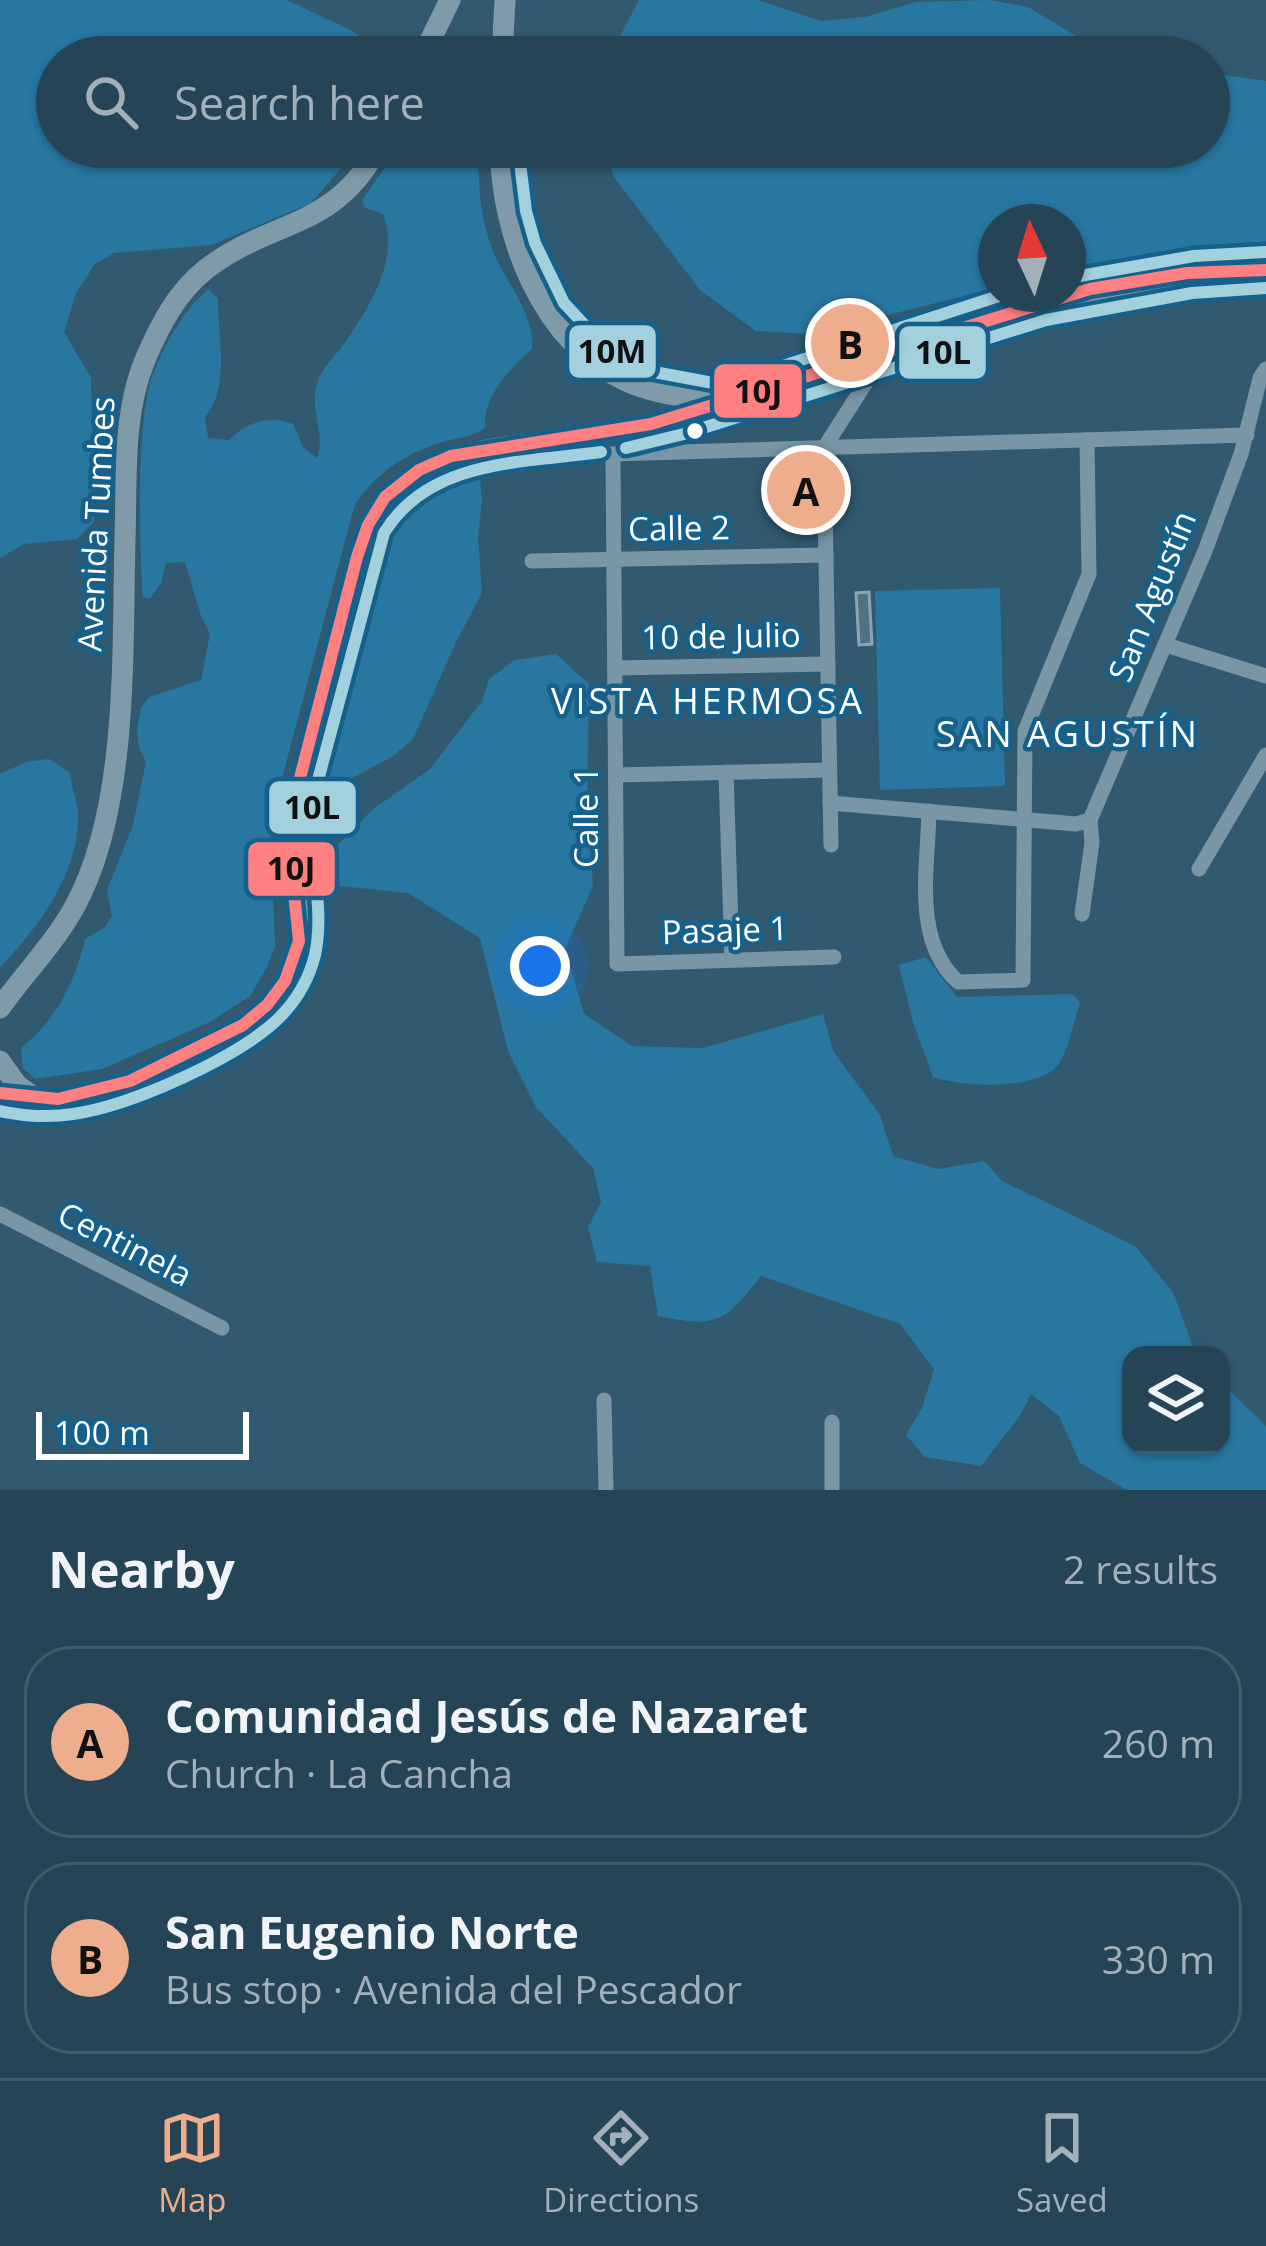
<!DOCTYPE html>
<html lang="en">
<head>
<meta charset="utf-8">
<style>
  body { margin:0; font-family:"Open Sans",sans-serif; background:#314e5f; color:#f1f3f6 }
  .controls { position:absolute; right:36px; bottom:36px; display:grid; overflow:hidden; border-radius:24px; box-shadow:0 3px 9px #0004 }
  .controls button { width:108px; height:108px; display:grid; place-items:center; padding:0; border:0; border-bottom:3px solid #425c6c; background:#254455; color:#f1f3f6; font:60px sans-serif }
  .compass { position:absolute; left:978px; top:204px; width:108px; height:108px; border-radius:50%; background:#254455; box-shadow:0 3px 9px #0004; rotate:356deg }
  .scale { position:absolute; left:36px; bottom:30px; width:213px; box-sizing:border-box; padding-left:12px; border:6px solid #fff; border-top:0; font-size:33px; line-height:42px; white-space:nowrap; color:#fff; -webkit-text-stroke:9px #16618c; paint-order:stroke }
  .you { position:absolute; left:540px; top:966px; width:42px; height:42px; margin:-30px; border:9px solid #fff; border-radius:50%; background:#1a73e8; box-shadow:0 0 0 18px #1a73e833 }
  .badge { display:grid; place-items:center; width:78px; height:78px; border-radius:50%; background:#eead8d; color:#111; font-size:39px; font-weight:700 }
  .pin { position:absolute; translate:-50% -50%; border:6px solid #fff; box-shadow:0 3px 12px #0006 }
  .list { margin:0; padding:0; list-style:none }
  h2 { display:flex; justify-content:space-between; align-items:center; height:156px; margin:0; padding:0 48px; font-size:51px }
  h2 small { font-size:39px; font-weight:400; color:#a3b0b9 }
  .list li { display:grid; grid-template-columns:78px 1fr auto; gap:36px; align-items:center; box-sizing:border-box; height:192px; margin:0 24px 24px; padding:0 24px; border:3px solid #425c6c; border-radius:48px }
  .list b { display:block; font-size:45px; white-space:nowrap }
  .list p { margin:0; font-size:39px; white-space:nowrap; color:#a3b0b9 }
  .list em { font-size:39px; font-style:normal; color:#a3b0b9 }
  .icon { flex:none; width:66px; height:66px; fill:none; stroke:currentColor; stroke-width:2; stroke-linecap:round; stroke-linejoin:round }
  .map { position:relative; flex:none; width:1266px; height:1490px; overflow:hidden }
  .search { position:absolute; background:#254455; box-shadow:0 3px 9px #0004; left:36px; right:36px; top:36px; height:132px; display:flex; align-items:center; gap:30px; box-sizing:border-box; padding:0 42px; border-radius:66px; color:#a3b0b9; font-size:45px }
  .sheet { height:588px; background:#254455 }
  nav { display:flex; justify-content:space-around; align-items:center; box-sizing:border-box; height:168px; border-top:3px solid #425c6c; background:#254455; font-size:33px; color:#a3b0b9 }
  nav a { display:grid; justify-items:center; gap:6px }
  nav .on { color:#eead8d }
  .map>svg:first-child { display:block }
  .green { fill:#2777a1 }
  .building { fill:#507183; stroke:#8ca5b4; stroke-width:3 }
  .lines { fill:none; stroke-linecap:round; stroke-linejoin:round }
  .minor { stroke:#7896a5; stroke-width:15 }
  .tertiary { stroke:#7896a5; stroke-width:18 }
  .secondary { stroke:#7f9baa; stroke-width:21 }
  .bus-1-casing { stroke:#16618c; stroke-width:21 }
  .bus-2-casing { stroke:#16618c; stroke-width:21 }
  .bus-3-casing { stroke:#16618c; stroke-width:21 }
  .bus-1 { stroke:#ff8080; stroke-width:12 }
  .bus-2 { stroke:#a2d0dd; stroke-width:12 }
  .bus-3 { stroke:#a2d0dd; stroke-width:12 }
  .bus-dot { fill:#fff; stroke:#16618c; stroke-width:4.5 }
  .labels { text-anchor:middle; stroke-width:9; stroke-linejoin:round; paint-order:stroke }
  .street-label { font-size:33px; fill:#fff; stroke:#16618c }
  .neighbourhood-label { font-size:36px; letter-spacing:3px; fill:#fff; stroke:#16618c }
  .line-badge { stroke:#16618c; stroke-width:4.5 }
  .pale-badge-label { font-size:33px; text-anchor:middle; font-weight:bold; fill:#111 }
</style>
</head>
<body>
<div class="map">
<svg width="1266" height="1490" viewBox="0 0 1266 1490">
  <rect width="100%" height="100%" fill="#315a71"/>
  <g class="green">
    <path d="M0 0H287L354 32 386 57H57V147H353L347 161 311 203 212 245 114 253 95 264 76 293 64 332 91 378 94 522 77 539 24 544 0 558Z"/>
    <path d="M639 0H758L821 21 865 17 916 2 990 0 1028 7 1081 39 1144 57H609Z"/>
    <path d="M1209 73 1266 81V253L1068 272V222H996V288L812 334 756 331 700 290 614 177 604 147H1209Z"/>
    <path d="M399 147H477C479 180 479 211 490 243 501 277 535 312 532 349 510 369 483 396 485 428 470 438 455 438 438 443 402 456 374 474 354 507L270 824 275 946 267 967 250 996 210 1022 102 1069 35 1079 23 1068 21 1048C56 1020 75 983 85 939L105 927 112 916 107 890 133 825 146 762 139 748 137 729 141 708 149 697 201 680 210 634 201 616 185 562 166 563 161 583 150 599 143 597C139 549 136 416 153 374 164 346 184 308 208 290L218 298C217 336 231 387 205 417L208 438 229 440C247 422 269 415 293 424L303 447 317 458C326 434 309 408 317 383 322 367 334 358 343 345 369 309 401 257 383 214L364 207 362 200Z"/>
    <path d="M453 473 480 476 482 500 478 537 482 593 457 640 413 739 393 756 336 787H318L317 771 325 756 374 541 391 516Z"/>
    <path d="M1000 588 1005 786 880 790 875 591Z"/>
    <path d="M556 654 589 684 587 801 593 886 565 949 584 1014 632 1046 703 1048 823 1014 833 1051 880 1115 893 1156 938 1169 984 1161 1002 1181 1135 1246 1173 1292 1196 1355H1131V1445H1221V1382L1266 1426V1490H1127L1080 1463 1059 1416 1031 1394 1020 1416 981 1466 925 1457 906 1435 922 1408 934 1369 900 1324 761 1276C724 1323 717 1328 658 1316L650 1266 597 1262 588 1227 601 1202 593 1168 536 1107 508 1051 480 938 408 893 330 885 321 862 372 810 430 769 482 701 489 679 515 660Z"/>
    <path d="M49 759 70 773C71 788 79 804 78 819 78 874 37 930 0 967V774L26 762Z"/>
    <path d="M926 957 957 997 1072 994 1080 1002C1074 1021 1069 1049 1058 1065 1038 1091 962 1087 933 1077L913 1022 899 965Z"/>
  </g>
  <g class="building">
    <path d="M796 480H815L816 500 797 501Z"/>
    <path d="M869 592 872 644 859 645 856 593Z"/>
  </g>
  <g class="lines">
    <g class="minor">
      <path d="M514 445 553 454H613L1247 435"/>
      <path d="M613 454 617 964 834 957"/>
      <path d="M532 561 826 555"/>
      <path d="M1166 645 1266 676"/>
      <path d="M615 668 828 664"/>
      <path d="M726 772 732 960"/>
      <path d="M616 775 829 770"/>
      <path d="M830 803 1076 824 1090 820"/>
      <path d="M929 811C928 868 912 940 958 982L1023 980 1025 731 1089 574 1087 440"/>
      <path d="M831 845 824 448 886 351"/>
      <path d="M1199 869 1266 755"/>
      <path d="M1082 914 1092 843 1090 820 1205 551 1241 454 1260 378 1266 369"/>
      <path d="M0 1214 222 1328"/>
      <path d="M604 1400 606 1490"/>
      <path d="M832 1422V1490"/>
    </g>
    <path class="tertiary" d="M0 1093C68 1111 126 1083 185 1054 233 1031 283 1009 297 952 308 905 284 851 295 796L357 557C393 441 484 451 584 436 631 429 675 418 720 404"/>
    <g class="secondary">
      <path d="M422 57 450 0"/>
      <path d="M502 57 505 0"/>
      <path d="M500 147C502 235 540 341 626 381 656 395 692 397 725 403 902 346 1078 273 1266 270"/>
      <path d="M0 1008C24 974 55 943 75 906 129 807 122 651 125 540 127 481 122 415 145 360 159 327 176 293 205 270 269 219 335 231 378 147"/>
      <path d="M0 1061 17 1085 36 1099"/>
    </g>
    <g class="bus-1-casing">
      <path id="bus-1" d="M0 1093 58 1099 130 1081 243 1025 267 1005 285 981 299 941 290 855 292 809 357 557 368 525 385 497 419 470 451 456 651 424 1090 289 1187 273 1266 270"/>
    </g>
    <g class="bus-2-casing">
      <g id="bus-2">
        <path d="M626 448 684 434 1046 320 1192 293 1266 288"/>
        <path d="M0 1111C24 1116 48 1118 73 1114 130 1106 238 1058 279 1018 296 1001 309 979 315 955 326 904 306 851 313 799L384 533C429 459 523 463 601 452"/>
      </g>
    </g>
    <g class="bus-3-casing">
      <g id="bus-3">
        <path d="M518 147 526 211 535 243 564 303 607 349 654 372 724 385 1005 294"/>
        <path d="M1068 278 1194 256 1265 252"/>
      </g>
    </g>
    <use href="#bus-1" class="bus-1"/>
    <use href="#bus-2" class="bus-2"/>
    <use href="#bus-3" class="bus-3"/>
  </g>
  <circle class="bus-dot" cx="695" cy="431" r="10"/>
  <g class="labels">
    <g class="street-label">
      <text transform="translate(96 524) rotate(-87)" y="12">Avenida Tumbes</text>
      <text transform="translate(679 528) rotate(-1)" y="12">Calle 2</text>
      <text transform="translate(1152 596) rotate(-68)" y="12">San Agustín</text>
      <text transform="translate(721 636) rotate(-1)" y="12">10 de Julio</text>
      <text transform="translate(586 817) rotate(-90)" y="12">Calle 1</text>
      <text transform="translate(725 930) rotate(-2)" y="12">Pasaje 1</text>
      <text transform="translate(125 1244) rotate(27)" y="12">Centinela</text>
    </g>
    <g class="neighbourhood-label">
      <text x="708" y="714">VISTA HERMOSA</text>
      <text x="1068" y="747">SAN AGUSTÍN</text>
    </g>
  </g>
  <g class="line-badge">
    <rect x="567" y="323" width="91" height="57" rx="12" fill="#a2d0dd"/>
    <rect x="897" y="324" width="91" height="57" rx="12" fill="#a2d0dd"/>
    <rect x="712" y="362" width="92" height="58" rx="12" fill="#ff8080"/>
    <rect x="267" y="779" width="91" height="57" rx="12" fill="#a2d0dd"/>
    <rect x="246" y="840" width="91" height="58" rx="12" fill="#ff8080"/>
  </g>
  <g class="pale-badge-label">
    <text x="612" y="363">10M</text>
    <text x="943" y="364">10L</text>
    <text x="758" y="403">10J</text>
    <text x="312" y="819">10L</text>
    <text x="291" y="880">10J</text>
  </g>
</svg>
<div class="controls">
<button><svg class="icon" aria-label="layers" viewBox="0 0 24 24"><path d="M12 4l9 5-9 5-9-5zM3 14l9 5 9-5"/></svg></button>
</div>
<svg class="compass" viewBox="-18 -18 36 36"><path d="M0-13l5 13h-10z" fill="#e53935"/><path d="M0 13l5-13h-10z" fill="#a3b0b9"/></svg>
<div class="scale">100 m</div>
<div class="you"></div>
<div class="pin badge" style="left:806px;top:490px">A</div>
<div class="pin badge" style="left:850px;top:343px">B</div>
<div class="search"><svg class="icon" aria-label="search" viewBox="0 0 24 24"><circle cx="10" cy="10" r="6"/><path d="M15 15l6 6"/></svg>Search here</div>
</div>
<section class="sheet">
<h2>Nearby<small>2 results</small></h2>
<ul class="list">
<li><span class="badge">A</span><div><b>Comunidad Jesús de Nazaret</b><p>Church · La Cancha</p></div><em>260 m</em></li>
<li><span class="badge">B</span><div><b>San Eugenio Norte</b><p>Bus stop · Avenida del Pescador</p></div><em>330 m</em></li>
</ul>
</section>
<nav>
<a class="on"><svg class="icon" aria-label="map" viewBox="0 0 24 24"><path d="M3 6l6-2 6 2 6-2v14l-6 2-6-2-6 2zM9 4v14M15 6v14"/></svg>Map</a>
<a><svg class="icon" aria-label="directions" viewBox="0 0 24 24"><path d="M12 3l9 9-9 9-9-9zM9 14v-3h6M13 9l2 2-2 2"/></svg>Directions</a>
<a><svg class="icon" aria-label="saved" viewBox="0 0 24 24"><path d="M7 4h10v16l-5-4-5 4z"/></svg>Saved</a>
</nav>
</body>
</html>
